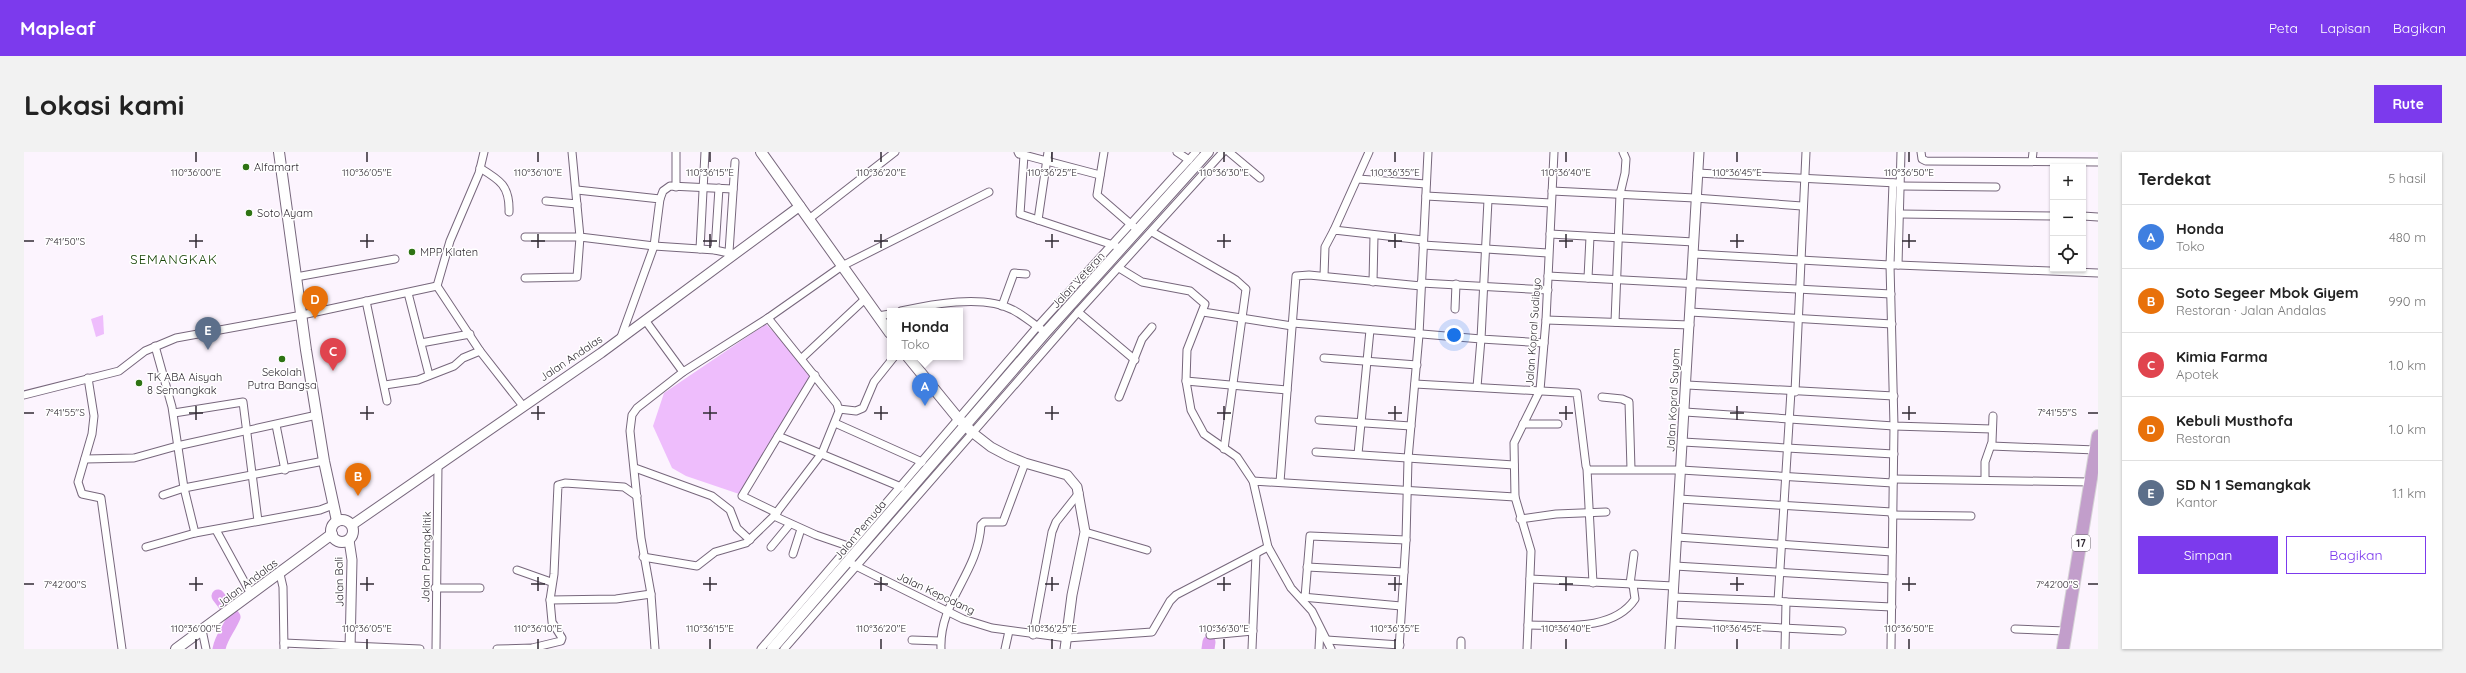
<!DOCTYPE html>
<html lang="id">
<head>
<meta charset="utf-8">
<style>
  body { margin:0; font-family:Quicksand,sans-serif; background:#f2f2f2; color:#222 }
  .controls { position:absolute; right:12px; top:12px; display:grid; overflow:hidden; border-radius:0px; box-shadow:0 1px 3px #0004 }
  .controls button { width:36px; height:36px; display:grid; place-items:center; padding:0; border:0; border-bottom:1px solid #e0e0e0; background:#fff; color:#222; font:20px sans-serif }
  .you { position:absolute; left:1430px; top:183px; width:14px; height:14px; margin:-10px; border:3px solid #fff; border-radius:50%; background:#1a73e8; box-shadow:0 0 0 6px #1a73e833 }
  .badge { display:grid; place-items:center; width:26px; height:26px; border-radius:50%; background:#7c3aed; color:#fff; font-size:13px; font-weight:700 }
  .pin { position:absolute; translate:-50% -33px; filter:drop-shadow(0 1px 2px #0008) }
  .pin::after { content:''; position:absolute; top:21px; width:14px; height:12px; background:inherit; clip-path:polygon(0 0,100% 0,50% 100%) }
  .popup { position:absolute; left:863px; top:156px; width:76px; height:52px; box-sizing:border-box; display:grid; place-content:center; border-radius:0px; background:#fff; filter:drop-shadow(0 1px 3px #0005); font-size:13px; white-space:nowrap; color:#767676 }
  .popup b { font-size:15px; color:#222 }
  .popup::after { content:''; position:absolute; left:50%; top:100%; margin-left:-8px; border:8px solid transparent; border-top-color:#fff }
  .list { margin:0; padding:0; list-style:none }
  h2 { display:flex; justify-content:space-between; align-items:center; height:52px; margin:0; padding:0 16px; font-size:17px }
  h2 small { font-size:13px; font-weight:400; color:#767676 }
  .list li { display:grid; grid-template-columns:26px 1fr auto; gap:12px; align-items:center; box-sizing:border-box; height:64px; padding:0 16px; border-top:1px solid #e0e0e0 }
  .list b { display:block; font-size:15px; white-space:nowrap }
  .list p { margin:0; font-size:13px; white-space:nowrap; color:#767676 }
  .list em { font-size:13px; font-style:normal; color:#767676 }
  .actions { display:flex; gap:8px; padding:12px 16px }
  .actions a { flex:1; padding:9px 0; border:1px solid #7c3aed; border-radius:0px; text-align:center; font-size:14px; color:#7c3aed }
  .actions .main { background:#7c3aed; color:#fff }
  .icon { flex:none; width:22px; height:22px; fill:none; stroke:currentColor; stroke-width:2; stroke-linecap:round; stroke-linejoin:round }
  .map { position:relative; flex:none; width:2074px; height:497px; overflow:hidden; border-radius:0px }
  header { display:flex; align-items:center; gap:24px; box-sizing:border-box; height:56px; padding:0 20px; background:#7c3aed; color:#fff }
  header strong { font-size:19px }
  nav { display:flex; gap:22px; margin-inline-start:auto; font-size:14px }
  .intro { display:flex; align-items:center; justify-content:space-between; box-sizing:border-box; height:96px; padding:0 24px }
  h1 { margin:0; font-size:28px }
  .button { padding:10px 18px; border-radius:0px; background:#7c3aed; color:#fff; font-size:14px; font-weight:700 }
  main { display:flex; gap:24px; padding:0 24px }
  aside { flex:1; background:#fff; border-radius:0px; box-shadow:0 1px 3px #0004 }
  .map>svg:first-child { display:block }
  .green { fill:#eebdfc }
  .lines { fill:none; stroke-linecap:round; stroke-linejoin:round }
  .river { stroke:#e0a4f0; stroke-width:13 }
  .minor-casing { stroke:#77677c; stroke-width:9 }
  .tertiary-casing { stroke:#77677c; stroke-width:11 }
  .secondary-casing { stroke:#77677c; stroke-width:12 }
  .trunk-casing { stroke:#d6d4d6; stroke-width:14 }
  .minor { stroke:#fff; stroke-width:7 }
  .tertiary { stroke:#fff; stroke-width:9 }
  .secondary { stroke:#fff; stroke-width:10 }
  .trunk { stroke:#c29ecb; stroke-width:12 }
  .ticks { fill:none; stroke:#312a33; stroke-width:1.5 }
  .poi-dot { fill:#2e7313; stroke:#fff; stroke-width:1.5 }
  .labels { text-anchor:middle; stroke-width:3; stroke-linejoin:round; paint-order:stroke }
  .shield { fill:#fff; stroke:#6f6a70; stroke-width:1 }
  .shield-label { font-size:10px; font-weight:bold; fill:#312a33 }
  .poi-label { font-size:11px; fill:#312a33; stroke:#fff; text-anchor:start }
  .street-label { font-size:11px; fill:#312a33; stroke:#fff }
  .quarter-label { font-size:13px; letter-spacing:1px; fill:#164205; stroke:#fff }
  .ticks-label { font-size:10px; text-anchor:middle; fill:#312a33; stroke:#fff; stroke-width:3; stroke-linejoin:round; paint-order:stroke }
</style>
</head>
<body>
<header>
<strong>Mapleaf</strong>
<nav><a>Peta</a><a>Lapisan</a><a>Bagikan</a></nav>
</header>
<div class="intro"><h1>Lokasi kami</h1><a class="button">Rute</a></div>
<main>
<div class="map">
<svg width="2074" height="497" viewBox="0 0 2074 497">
  <rect width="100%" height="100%" fill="#fcf4fe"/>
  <g class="green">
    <path d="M79 163 80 182 72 185 67 167Z"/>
    <path d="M742 172 790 223 721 344 662 324 648 316 629 274 640 241Z"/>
  </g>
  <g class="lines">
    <g class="river">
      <path d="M194 444 210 465C205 477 197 485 195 497"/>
      <path d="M1184 497 1185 490"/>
    </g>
    <g class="minor-casing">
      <g id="minor">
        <path d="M460 0 455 21 426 89 413 134 456 199 499 254"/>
        <path d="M548 0 556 85 630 94 691 98 709 102"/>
        <path d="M994 0 995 2 1000 3 996 62 1092 94"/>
        <path d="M1080 0 1073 43 1110 75"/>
        <path d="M1153 0 1165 8"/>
        <path d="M1205 0 1236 26"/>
        <path d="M1897 0 1898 7 1902 9 2074 10"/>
        <path d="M1000 3 1076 23"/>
        <path d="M2008 9 2009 0"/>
        <path d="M456 16C476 28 486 34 485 60"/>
        <path d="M1673 21 1873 31"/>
        <path d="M1334 27 1402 32"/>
        <path d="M1877 34 1972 35"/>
        <path d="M652 35V0"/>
        <path d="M553 38 636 47 630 94 597 185"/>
        <path d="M1528 39 1671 46 1778 54"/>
        <path d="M1402 44 1527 51"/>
        <path d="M636 47 639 39 646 34 709 37"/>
        <path d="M1464 48 1457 187 1520 191"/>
        <path d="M522 49 553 52"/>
        <path d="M1876 62 2029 64"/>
        <path d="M2059 64 2074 65"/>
        <path d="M785 67 871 0"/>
        <path d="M1014 68 1024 0"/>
        <path d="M1310 78 1345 0"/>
        <path d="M1128 80 1212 128 1222 137 1200 297"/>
        <path d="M1526 82 1670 90"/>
        <path d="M1399 93 1524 101"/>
        <path d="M676 97 681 0"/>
        <path d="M691 98 695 36"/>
        <path d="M705 100 711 10"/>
        <path d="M1670 102 1866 113 1869 31"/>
        <path d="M1874 113 2074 121"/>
        <path d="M1095 116 1118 130 1166 139 1181 152 1163 198 1162 229 1167 258 1180 282 1213 305 1229 329"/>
        <path d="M1300 124 1301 95 1310 78 1399 88"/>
        <path d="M1524 124 1867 142"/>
        <path d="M272 125 371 107"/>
        <path d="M501 126 553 125 556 85H501"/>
        <path d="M1564 126 1566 85"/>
        <path d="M1349 130 1350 84"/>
        <path d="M1397 131 1524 138"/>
        <path d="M384 141 405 223"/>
        <path d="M342 149 363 249"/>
        <path d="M978 154 990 121 1002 122"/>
        <path d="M1431 157 1432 132"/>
        <path d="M877 159C908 152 960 142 989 158 999 163 1008 171 1017 177"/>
        <path d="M1054 160 1111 208"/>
        <path d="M1179 160 1268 174"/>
        <path d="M1666 160 1868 172"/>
        <path d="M854 164 866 162"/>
        <path d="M744 166 818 114 965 40"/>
        <path d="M1522 168 1666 173"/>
        <path d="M1591 170 1596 42 1601 21 1602 7 1599 0"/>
        <path d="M1269 171 1457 187 1453 235"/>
        <path d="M397 191 446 182"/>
        <path d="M131 194 148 255 160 336 171 381"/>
        <path d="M778 206 841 147"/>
        <path d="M1300 206 1393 213"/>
        <path d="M791 223 754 284 877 335"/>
        <path d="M64 226 70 264 68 282 54 330 58 342 77 346 98 497"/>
        <path d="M1162 229 1263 238"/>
        <path d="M1391 232 1553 241 1562 314 1564 318H1657L1869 331"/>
        <path d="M361 233 394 228 430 214 439 206 456 199"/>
        <path d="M1663 233 1870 244"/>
        <path d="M1771 240 1782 0"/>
        <path d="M0 243 95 219 121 199 152 186 278 163 413 134"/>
        <path d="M1095 245 1118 187 1128 175"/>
        <path d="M1578 245 1598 247 1605 250 1607 317"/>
        <path d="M815 257 832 259 839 256 850 230 870 205"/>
        <path d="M1661 260 1870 274 1968 277"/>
        <path d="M150 261 219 250 234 369"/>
        <path d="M1295 268 1387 274"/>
        <path d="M811 271 898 310"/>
        <path d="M1499 272H1534"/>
        <path d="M252 273 261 318"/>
        <path d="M1659 290 1870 302"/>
        <path d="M1967 294 2072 298"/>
        <path d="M1292 300 1490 313"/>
        <path d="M1334 302 1346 178"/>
        <path d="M61 307 110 306 153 294 293 263"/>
        <path d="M611 316 688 344 706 358 713 376 726 388"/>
        <path d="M1563 317 1569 431"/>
        <path d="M1869 327 2066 330"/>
        <path d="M1961 327V310L1968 290 1969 264"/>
        <path d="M1256 330 1272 124 1285 123 1397 134"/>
        <path d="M139 343 160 336 300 309"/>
        <path d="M1655 347 1868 360"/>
        <path d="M753 361 718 344 754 284"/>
        <path d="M1868 363 1947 364"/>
        <path d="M750 364 792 383 824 394"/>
        <path d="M1496 367 1532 362 1582 360"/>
        <path d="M192 378 227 442"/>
        <path d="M1061 380 1123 398"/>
        <path d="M1653 385 1868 400"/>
        <path d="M122 395 171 381 296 358 309 353"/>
        <path d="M747 395 766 372"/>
        <path d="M769 402 777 377"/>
        <path d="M619 405 673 414 691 400 722 391 750 364 798 301 815 259 813 252 744 166 659 220 621 168"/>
        <path d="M828 412 939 467 968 476 1043 486 1128 480 1146 449 1152 443 1244 395"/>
        <path d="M1651 414 1868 427"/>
        <path d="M1283 415 1380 420"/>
        <path d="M493 418 527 430"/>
        <path d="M256 422 259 435 260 497"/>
        <path d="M1506 427 1650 434"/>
        <path d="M1606 432 1610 402"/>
        <path d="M411 436H456"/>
        <path d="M1278 445 1377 454"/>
        <path d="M1281 445 1286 384 1382 388"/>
        <path d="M1649 445 1754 449"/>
        <path d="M526 448 592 447 627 442"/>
        <path d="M1762 450 1868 455"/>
        <path d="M1647 470 1818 479"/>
        <path d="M1504 473C1538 473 1589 480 1611 447L1609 433"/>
        <path d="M1991 477 2042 479"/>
        <path d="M178 478 182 497"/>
        <path d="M1009 483 1028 380 1032 370 1055 341"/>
        <path d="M1186 483 1229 479"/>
        <path d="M888 488 916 489"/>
        <path d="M1303 488 1376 493"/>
        <path d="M260 491 396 497"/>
        <path d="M412 497 414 313"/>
        <path d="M473 497 508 496 537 489 538 486 528 470 526 448 530 422 534 333 541 331 600 335 613 344"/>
        <path d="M631 497 627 442 617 386 606 279 608 263 613 256 659 220"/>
        <path d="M737 497 1013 175 1172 0"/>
        <path d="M760 497 1054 160 1199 0"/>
        <path d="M917 497C915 449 954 422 957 373L960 370H979L1001 311"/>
        <path d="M981 497 985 479"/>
        <path d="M1228 497 1232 402"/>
        <path d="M1295 497 1296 477"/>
        <path d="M1307 497 1288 459 1267 436 1244 395 1229 329 1491 345"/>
        <path d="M1375 497 1382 388 1384 307 1395 183 1404 0"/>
        <path d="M1437 497V489"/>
        <path d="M1503 497 1507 399 1491 345 1490 291 1516 238 1522 168 1530 0"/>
        <path d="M1761 497 1762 450 1754 449 1767 239"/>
        <path d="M1867 497 1870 274 1866 113H1874L1877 0"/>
      </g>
    </g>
    <g class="tertiary-casing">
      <g id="tertiary">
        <path d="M949 281 967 295 984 304 1001 311 1043 323 1053 335 1061 380 1048 443 1041 497"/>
        <path d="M328 373 577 201 776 54"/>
        <path d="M325 388 328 408 326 497"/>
        <path d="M1646 497 1675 0"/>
      </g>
    </g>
    <g class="secondary-casing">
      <g id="secondary">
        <path d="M255 0 282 198 300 309 313 369"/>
        <path d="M737 0 866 181"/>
        <path d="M884 205 933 265 949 281"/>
        <circle cx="318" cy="379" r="11"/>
        <path d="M152 497 308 382"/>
        <path d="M748 497 1021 181 1184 0"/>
      </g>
    </g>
    <g class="trunk-casing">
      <path id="trunk" d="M2039 497 2074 284"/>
    </g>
    <use href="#minor" class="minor"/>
    <use href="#tertiary" class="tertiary"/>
    <use href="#secondary" class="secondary"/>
    <use href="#trunk" class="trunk"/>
  </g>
  <path class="ticks" d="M172 0V10M343 0V10M514 0V10M686 0V10M857 0V10M1028 0V10M1200 0V10M1371 0V10M1542 0V10M1713 0V10M1885 0V10M172 82V96M343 82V96M514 82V96M686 82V96M857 82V96M1028 82V96M1200 82V96M1371 82V96M1542 82V96M1713 82V96M1885 82V96M0 89H10M165 89H179M336 89H350M507 89H521M679 89H693M850 89H864M1021 89H1035M1193 89H1207M1364 89H1378M1535 89H1549M1706 89H1720M1878 89H1892M172 254V268M343 254V268M514 254V268M686 254V268M857 254V268M1028 254V268M1200 254V268M1371 254V268M1542 254V268M1713 254V268M1885 254V268M0 261H10M165 261H179M336 261H350M507 261H521M679 261H693M850 261H864M1021 261H1035M1193 261H1207M1364 261H1378M1535 261H1549M1706 261H1720M1878 261H1892M2064 261H2074M172 425V439M343 425V439M514 425V439M686 425V439M857 425V439M1028 425V439M1200 425V439M1371 425V439M1542 425V439M1713 425V439M1885 425V439M0 432H10M165 432H179M336 432H350M507 432H521M679 432H693M850 432H864M1021 432H1035M1193 432H1207M1364 432H1378M1535 432H1549M1706 432H1720M1878 432H1892M2064 432H2074M172 487V497M343 487V497M514 487V497M686 487V497M857 487V497M1028 487V497M1200 487V497M1371 487V497M1542 487V497M1713 487V497M1885 487V497"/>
  <g class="poi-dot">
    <circle cx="222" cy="15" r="4"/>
    <circle cx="225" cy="61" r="4"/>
    <circle cx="388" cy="100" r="4"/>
    <circle cx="258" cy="207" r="4"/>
    <circle cx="115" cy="231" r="4"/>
  </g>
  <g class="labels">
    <rect class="shield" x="2048" y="383" width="18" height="16" rx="3"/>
    <g class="shield-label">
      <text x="2057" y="395">17</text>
    </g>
    <g class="poi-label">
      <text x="230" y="19">Alfamart</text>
      <text x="233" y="65">Soto Ayam</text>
      <text x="396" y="104">MPP Klaten</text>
      <text x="258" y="224" text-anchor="middle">Sekolah<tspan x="258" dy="13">Putra Bangsa</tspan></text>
      <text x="123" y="229">TK ABA Aisyah<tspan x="123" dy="13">8 Semangkak</tspan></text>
    </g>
    <g class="street-label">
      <text transform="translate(1054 128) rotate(-47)" y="4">Jalan Veteran</text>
      <text transform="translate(1509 180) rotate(-86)" y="4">Jalan Kopral Sudibyo</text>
      <text transform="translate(547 206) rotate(-34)" y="4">Jalan Andalas</text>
      <text transform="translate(1649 248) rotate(-87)" y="4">Jalan Kopral Sayom</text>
      <text transform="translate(836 378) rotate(-50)" y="4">Jalan Pemuda</text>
      <text transform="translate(402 405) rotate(-89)" y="4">Jalan Parangklitik</text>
      <text transform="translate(315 430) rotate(-91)" y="4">Jalan Bali</text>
      <text transform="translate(223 431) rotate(-37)" y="4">Jalan Andalas</text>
      <text transform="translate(912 441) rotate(25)" y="4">Jalan Kepodang</text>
    </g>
    <g class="quarter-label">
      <text x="150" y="112">SEMANGKAK</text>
    </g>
  </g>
  <g class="ticks-label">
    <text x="172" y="24">110°36'00"E</text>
    <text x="343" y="24">110°36'05"E</text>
    <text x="514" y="24">110°36'10"E</text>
    <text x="686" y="24">110°36'15"E</text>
    <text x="857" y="24">110°36'20"E</text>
    <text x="1028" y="24">110°36'25"E</text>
    <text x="1200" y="24">110°36'30"E</text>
    <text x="1371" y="24">110°36'35"E</text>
    <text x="1542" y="24">110°36'40"E</text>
    <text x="1713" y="24">110°36'45"E</text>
    <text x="1885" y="24">110°36'50"E</text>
    <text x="41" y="93">7°41'50"S</text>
    <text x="41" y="264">7°41'55"S</text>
    <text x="2033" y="264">7°41'55"S</text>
    <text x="41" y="436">7°42'00"S</text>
    <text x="2033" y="436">7°42'00"S</text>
    <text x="172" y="480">110°36'00"E</text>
    <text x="343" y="480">110°36'05"E</text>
    <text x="514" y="480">110°36'10"E</text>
    <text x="686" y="480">110°36'15"E</text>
    <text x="857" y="480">110°36'20"E</text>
    <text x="1028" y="480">110°36'25"E</text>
    <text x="1200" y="480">110°36'30"E</text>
    <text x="1371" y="480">110°36'35"E</text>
    <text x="1542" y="480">110°36'40"E</text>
    <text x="1713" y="480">110°36'45"E</text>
    <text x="1885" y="480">110°36'50"E</text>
  </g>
</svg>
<div class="controls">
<button>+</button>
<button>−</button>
<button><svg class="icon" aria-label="locate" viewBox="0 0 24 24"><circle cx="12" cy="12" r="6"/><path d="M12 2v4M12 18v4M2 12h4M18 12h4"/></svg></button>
</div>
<div class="you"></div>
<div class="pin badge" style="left:901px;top:254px;background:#3f7fe0">A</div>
<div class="popup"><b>Honda</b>Toko</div>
<div class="pin badge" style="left:334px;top:344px;background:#e8710a">B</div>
<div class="pin badge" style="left:309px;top:219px;background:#e0444e">C</div>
<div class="pin badge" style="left:291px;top:167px;background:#e8710a">D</div>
<div class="pin badge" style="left:184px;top:198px;background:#5c6f8a">E</div>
</div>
<aside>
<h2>Terdekat<small>5 hasil</small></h2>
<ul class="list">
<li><span class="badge" style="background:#3f7fe0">A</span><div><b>Honda</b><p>Toko</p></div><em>480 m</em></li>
<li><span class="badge" style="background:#e8710a">B</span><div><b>Soto Segeer Mbok Giyem</b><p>Restoran · Jalan Andalas</p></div><em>990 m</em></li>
<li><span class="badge" style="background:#e0444e">C</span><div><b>Kimia Farma</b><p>Apotek</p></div><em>1.0 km</em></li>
<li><span class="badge" style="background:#e8710a">D</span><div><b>Kebuli Musthofa</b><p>Restoran</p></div><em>1.0 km</em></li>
<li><span class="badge" style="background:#5c6f8a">E</span><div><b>SD N 1 Semangkak</b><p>Kantor</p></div><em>1.1 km</em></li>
</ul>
<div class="actions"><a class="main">Simpan</a><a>Bagikan</a></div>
</aside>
</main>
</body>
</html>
